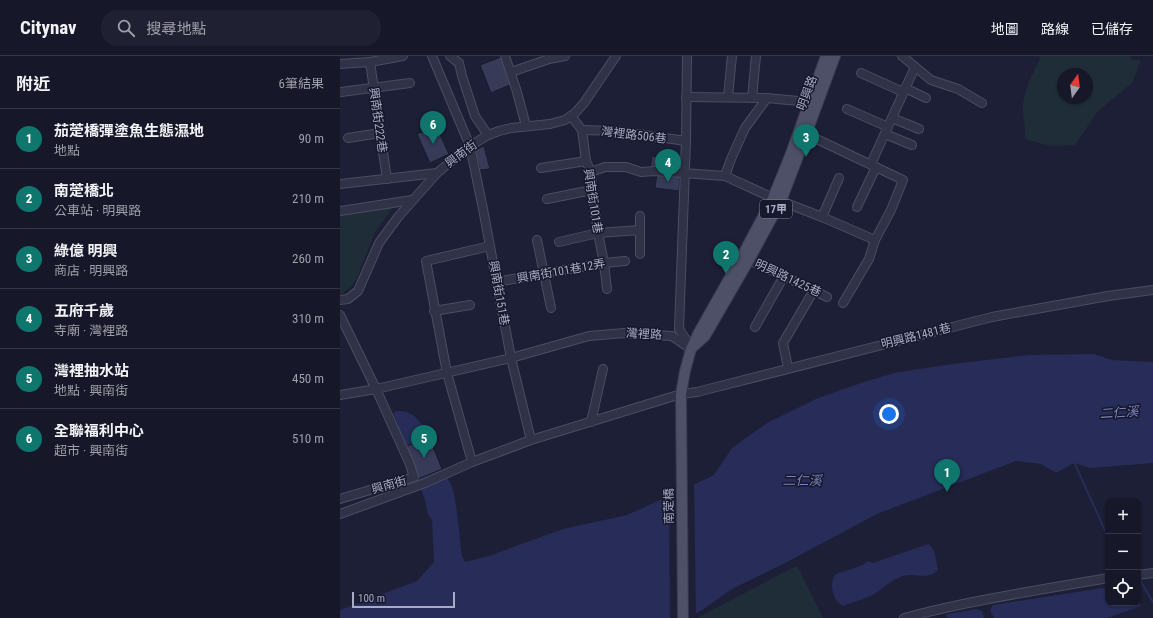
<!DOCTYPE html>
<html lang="zh-TW">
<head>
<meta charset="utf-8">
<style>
  body { margin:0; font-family:"Roboto Condensed","Noto Sans TC",sans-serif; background:#1f2031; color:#f1f3f6 }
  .controls { position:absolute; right:12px; bottom:12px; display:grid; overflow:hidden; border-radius:8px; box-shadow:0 1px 3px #0004 }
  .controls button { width:36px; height:36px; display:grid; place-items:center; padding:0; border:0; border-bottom:1px solid #353646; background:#161729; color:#f1f3f6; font:20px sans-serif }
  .compass { position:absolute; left:717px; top:12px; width:36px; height:36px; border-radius:50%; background:#161729; box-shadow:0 1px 3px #0004; rotate:14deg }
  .scale { position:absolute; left:12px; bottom:10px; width:103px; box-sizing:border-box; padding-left:4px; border:2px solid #a9abc5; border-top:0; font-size:11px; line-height:14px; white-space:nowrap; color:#a9abc5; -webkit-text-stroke:3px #16182c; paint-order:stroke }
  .you { position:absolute; left:549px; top:358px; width:14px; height:14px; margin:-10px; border:3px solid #fff; border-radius:50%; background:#1a73e8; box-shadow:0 0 0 6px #1a73e833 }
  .badge { display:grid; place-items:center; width:26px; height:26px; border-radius:50%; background:#0f766e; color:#fff; font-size:13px; font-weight:700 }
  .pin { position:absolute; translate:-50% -33px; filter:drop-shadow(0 1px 2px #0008) }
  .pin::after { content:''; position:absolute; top:21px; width:14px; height:12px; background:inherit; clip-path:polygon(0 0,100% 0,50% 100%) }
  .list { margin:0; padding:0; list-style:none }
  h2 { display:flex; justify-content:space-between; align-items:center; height:52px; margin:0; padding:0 16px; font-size:17px }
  h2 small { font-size:13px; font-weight:400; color:#9e9fa8 }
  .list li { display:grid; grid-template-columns:26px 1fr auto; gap:12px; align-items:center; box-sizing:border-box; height:60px; padding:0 16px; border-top:1px solid #353646 }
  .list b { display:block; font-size:15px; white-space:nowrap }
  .list p { margin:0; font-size:13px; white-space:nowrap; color:#9e9fa8 }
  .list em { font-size:13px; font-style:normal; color:#9e9fa8 }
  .icon { flex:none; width:22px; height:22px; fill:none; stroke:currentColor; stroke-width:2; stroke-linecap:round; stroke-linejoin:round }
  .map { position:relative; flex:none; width:813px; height:562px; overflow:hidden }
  header { display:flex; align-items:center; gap:24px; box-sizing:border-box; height:56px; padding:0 20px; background:#161729; border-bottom:1px solid #353646 }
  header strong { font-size:19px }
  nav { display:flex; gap:22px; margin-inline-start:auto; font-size:14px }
  .search { width:280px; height:36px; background:#1f2031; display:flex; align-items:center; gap:10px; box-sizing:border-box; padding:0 14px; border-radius:16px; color:#9e9fa8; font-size:15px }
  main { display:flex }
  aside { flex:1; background:#161729 }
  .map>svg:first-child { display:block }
  .green { fill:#1f2d38; fill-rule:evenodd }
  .water { fill:#272c58 }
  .pier { fill:#1d1f37 }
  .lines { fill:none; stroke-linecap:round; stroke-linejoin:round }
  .stream { stroke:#272c58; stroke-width:2 }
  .building { fill:#383b58; stroke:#181a2e }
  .minor-casing { stroke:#4b4d63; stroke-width:10 }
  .major-casing { stroke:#37394e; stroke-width:12 }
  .minor { stroke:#303248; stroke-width:8 }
  .major { stroke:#4e5068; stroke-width:10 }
  .labels { text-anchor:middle; stroke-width:3; stroke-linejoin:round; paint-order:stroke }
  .shield { fill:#16182c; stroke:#7d7f97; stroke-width:1 }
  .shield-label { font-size:11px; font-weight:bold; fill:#a9abc5 }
  .street-label { font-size:12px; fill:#a9abc5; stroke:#16182c }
  .water-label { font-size:13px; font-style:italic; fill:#7e85ba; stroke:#16182c }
</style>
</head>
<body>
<header>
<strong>Citynav</strong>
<div class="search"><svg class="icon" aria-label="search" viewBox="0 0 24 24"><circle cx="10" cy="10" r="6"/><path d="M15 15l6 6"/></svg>搜尋地點</div>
<nav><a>地圖</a><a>路線</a><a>已儲存</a></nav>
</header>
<main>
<aside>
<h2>附近<small>6筆結果</small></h2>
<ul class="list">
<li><span class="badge">1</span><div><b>茄萣橋彈塗魚生態濕地</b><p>地點</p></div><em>90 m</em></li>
<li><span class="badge">2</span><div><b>南萣橋北</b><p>公車站 · 明興路</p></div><em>210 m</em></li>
<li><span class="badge">3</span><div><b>綠億 明興</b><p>商店 · 明興路</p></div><em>260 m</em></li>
<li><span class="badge">4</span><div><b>五府千歲</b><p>寺廟 · 灣裡路</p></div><em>310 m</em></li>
<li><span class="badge">5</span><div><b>灣裡抽水站</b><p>地點 · 興南街</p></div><em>450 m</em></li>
<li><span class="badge">6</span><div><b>全聯福利中心</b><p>超市 · 興南街</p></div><em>510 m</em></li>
</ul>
</aside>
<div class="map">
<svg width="813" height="562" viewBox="0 0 813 562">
  <rect width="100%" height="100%" fill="#1d1f37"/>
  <g class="green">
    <path d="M699 0H790L792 4H801L792 27 758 55 735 89 710 90 685 83C686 70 682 58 683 48 685 32 693 17 700 3ZM723 18H747V42H723Z"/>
    <path d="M55 149 35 176 16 224 11 230 2 238 0 237V158Z"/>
    <path d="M454 511H457L459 513 483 562H359V561Z"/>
  </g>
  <g class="water">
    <path d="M754 298 772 304 813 306V407L750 412 734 407 716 417 701 408 676 405 537 458 445 507 392 533 362 554 347 562H0V554L77 525 94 506 92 464 88 458 85 444 65 391 53 356C83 348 93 393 102 413 106 421 113 429 114 438 118 458 119 479 122 500L125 506 149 500 223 473 287 459 347 432 374 419 392 392 427 367 478 342 524 326 554 317 612 308 688 299Z"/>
    <path d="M588 488C596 493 596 505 598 514 587 525 576 516 563 520 552 523 544 532 534 538 525 543 513 546 503 550 493 545 488 527 496 518L523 509 528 505 533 507Z"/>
    <path d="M768 531V547H798V545L801 550 767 562H654L650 554 653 549Z"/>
    <path d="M637 553 642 555 644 562H607V558Z"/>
  </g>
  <path class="pier" d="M354 427 356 559 351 562H330L329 438Z"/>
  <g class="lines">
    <g class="stream">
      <path d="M734 406 768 481"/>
      <path d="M798 521 813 546"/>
    </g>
  </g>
  <g class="building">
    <path d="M161 1 172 28 151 37 140 9Z"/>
    <path d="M96 70 109 98 90 107 77 78Z"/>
    <path d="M144 90 150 113 140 114 135 94Z"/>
    <path d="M312 100 320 101 318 113H310Z"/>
    <path d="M317 117 340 120 339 135 315 132Z"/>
    <path d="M89 381 102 413 78 423 65 391Z"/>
  </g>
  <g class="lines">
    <g class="minor-casing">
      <g id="minor">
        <path d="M92 0 130 90 143 153 171 302 191 384"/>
        <path d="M110 0 119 7 122 20 135 60 148 79"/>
        <path d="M165 0 177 36 186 70"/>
        <path d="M347 0 346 85 339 273 350 290"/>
        <path d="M562 0 591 24 618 33 642 47"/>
        <path d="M30 6 47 123"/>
        <path d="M0 8 30 6 63 0"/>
        <path d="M171 16 209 3 225 0"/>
        <path d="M521 17 563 36"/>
        <path d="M565 32 586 42"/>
        <path d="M1 36 70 27"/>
        <path d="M346 41 427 42 469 46"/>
        <path d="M388 41 392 0"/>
        <path d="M412 42 416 0"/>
        <path d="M507 53 548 71"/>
        <path d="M231 60 242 74 246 105 251 116 252 134 258 177 264 207 267 233"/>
        <path d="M552 62 579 73"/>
        <path d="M242 74 276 75 346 85"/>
        <path d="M466 78 563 124 551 154 535 184 529 203 503 247"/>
        <path d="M545 78 572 89"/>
        <path d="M8 82 40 77"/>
        <path d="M531 108 575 11"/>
        <path d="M201 112 246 105"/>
        <path d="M251 116 265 111H286L301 116 315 115 385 120 433 142 482 161 535 184"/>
        <path d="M385 120 391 103 405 72 427 42"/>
        <path d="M0 128 97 117"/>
        <path d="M207 143 252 134"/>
        <path d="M517 151 536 111"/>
        <path d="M0 155 72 144"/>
        <path d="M300 160V198"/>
        <path d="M482 161 499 122"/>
        <path d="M197 184 211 252"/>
        <path d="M219 186 258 177 300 174"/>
        <path d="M409 204 444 220 487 241"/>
        <path d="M156 226 264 207 285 205"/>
        <path d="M0 244 8 243 18 235 39 187 58 161 97 117 130 90 148 79 159 75 171 72 210 68 225 64 235 57 244 47 276 0"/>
        <path d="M94 255 130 249"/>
        <path d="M0 259 36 333 69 406 74 421 0 443"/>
        <path d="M415 271 444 220"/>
        <path d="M448 312 443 287 474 234"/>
        <path d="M0 339 36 333 171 302 249 280 284 277 332 280 351 293"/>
        <path d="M251 366 263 313"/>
        <path d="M132 406 107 317 86 205 150 190"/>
        <path d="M0 458 85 427 132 406 191 384 341 338 357 336 652 261 768 240 813 234"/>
        <path d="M798 519 813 517"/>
        <path d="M564 562C631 544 700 534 768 522"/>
      </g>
    </g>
    <g class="major-casing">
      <g id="major">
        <path d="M354 290 365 280 409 204 441 145 457 103 495 0"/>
        <path d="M343 562 341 338 345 315 351 293 358 278 402 200 433 142 450 100 486 0"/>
      </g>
    </g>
    <use href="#minor" class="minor"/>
    <use href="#major" class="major"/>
  </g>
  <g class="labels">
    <rect class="shield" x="420" y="144" width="32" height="18" rx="3"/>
    <g class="shield-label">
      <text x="436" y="157">17甲</text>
    </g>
    <g class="street-label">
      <text transform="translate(467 37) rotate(-70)" y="4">明興路</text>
      <text transform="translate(38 64) rotate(82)" y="4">興南街222巷</text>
      <text transform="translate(294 79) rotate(7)" y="4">灣裡路506巷</text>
      <text transform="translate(121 98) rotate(-37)" y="4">興南街</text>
      <text transform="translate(253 145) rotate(81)" y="4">興南街101巷</text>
      <text transform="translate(221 215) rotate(-10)" y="4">興南街101巷12弄</text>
      <text transform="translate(448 222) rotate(25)" y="4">明興路1425巷</text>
      <text transform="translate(159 237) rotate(80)" y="4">興南街151巷</text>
      <text transform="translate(304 278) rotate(3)" y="4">灣裡路</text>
      <text transform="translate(576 280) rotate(-14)" y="4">明興路1481巷</text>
      <text transform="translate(49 429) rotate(-16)" y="4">興南街</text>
      <text transform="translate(329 450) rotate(-91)" y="4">南萣橋</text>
    </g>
    <g class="water-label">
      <text transform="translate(779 356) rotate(-4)" y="5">二仁溪</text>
      <text x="462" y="429">二仁溪</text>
    </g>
  </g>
</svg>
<div class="controls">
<button>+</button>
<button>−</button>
<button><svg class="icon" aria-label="locate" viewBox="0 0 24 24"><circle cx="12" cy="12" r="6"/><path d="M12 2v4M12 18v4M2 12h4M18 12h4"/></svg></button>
</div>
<svg class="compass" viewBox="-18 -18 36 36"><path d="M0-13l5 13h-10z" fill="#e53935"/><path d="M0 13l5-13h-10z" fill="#9e9fa8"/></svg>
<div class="scale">100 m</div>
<div class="you"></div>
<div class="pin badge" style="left:607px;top:436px">1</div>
<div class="pin badge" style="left:386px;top:218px">2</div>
<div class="pin badge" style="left:466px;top:101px">3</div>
<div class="pin badge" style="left:328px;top:126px">4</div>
<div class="pin badge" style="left:84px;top:402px">5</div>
<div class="pin badge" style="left:93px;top:88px">6</div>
</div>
</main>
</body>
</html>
